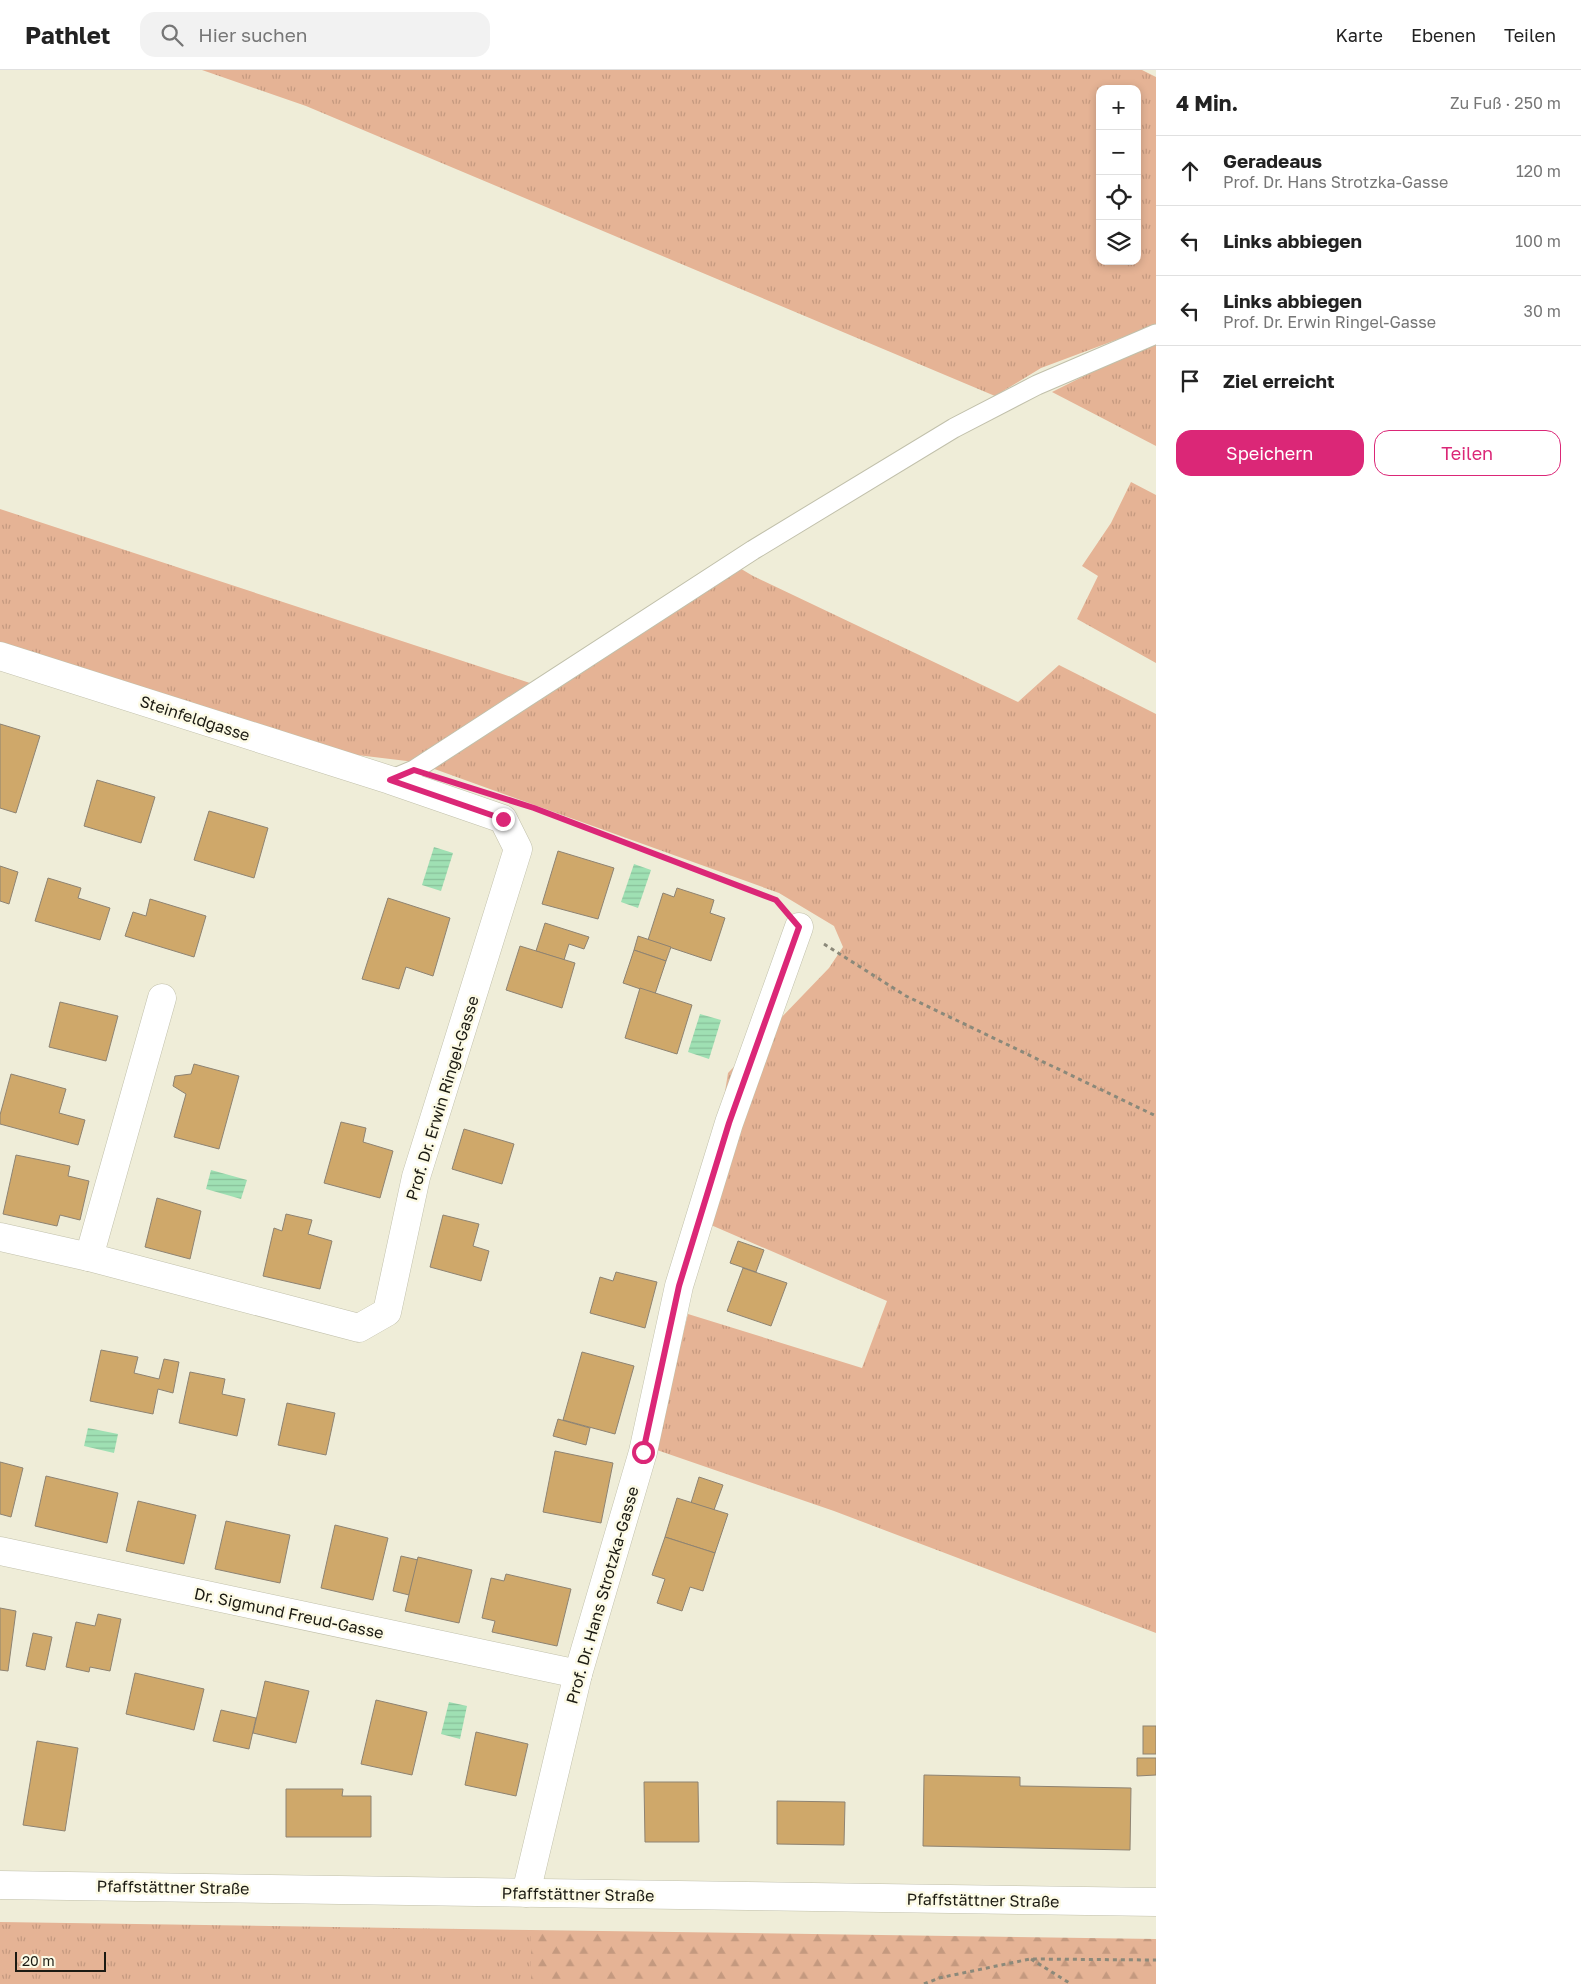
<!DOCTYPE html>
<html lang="de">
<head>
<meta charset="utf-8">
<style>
  body { margin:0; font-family:"Golos Text",sans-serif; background:#f2f2f2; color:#222 }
  .controls { position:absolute; right:15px; top:15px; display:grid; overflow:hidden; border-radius:10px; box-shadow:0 2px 8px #0003 }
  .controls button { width:45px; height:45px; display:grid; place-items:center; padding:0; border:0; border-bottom:1px solid #e0e0e0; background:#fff; color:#222; font:25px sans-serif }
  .scale { position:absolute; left:15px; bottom:12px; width:91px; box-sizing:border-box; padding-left:5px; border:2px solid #1b1a12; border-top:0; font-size:14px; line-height:18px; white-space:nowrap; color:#1b1a12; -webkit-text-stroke:4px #fcfae5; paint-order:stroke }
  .stop { position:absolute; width:15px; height:15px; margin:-11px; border:4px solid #db2777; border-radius:50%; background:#fff }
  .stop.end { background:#db2777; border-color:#fff; box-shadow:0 1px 5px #0008 }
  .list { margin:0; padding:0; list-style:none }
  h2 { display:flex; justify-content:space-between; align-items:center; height:65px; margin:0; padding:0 20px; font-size:21px }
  h2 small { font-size:16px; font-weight:400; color:#767676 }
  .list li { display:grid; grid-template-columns:32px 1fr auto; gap:15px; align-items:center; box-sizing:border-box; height:70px; padding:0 20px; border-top:1px solid #e0e0e0 }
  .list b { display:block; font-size:19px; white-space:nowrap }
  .list p { margin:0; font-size:16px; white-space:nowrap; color:#767676 }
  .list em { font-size:16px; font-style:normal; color:#767676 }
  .actions { display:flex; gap:10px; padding:15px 20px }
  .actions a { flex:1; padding:11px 0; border:1px solid #db2777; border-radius:15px; text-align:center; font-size:18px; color:#db2777 }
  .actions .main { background:#db2777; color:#fff }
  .icon { flex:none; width:28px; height:28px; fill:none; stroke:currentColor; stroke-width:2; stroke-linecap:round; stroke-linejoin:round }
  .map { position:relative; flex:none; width:1156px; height:1914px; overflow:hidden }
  header { display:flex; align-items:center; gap:30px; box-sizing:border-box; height:70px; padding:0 25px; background:#fff; border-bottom:1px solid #e0e0e0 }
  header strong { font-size:24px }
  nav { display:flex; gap:28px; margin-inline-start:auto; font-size:18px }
  .search { width:350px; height:45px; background:#f2f2f2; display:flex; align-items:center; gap:12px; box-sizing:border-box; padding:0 18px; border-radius:15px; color:#767676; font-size:19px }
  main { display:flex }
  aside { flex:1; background:#fff }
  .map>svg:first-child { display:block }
  .grass { fill:url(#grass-tufts); fill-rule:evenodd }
  .forest { fill:url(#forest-firs) }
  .water { fill:url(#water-rules) }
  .building { fill:#cfa86a; stroke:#8e8372 }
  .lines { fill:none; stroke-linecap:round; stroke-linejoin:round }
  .lane-casing { stroke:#c1c0ab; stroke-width:21 }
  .street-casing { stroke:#c1c0ab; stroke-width:29 }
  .secondary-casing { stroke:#c1c0ab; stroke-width:29 }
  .path { stroke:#8b897a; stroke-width:3; stroke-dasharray:4 4; stroke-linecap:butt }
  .lane { stroke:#fff; stroke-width:19 }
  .street { stroke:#fff; stroke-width:28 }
  .secondary { stroke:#fff; stroke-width:28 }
  .route { stroke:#db2777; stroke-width:6 }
  .labels { text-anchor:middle; stroke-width:5; stroke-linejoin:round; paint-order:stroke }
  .street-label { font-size:16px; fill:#1b1a12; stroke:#fcfae5 }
</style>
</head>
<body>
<header>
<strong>Pathlet</strong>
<div class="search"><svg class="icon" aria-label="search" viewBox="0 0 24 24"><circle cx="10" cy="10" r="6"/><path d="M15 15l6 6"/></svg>Hier suchen</div>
<nav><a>Karte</a><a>Ebenen</a><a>Teilen</a></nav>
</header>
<main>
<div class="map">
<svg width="1156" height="1914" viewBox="0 0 1156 1914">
  <defs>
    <pattern id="grass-tufts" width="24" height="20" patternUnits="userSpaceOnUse" patternTransform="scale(1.25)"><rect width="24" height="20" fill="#e5b395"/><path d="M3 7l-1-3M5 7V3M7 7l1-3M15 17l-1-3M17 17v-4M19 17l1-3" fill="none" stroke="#c4997f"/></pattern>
    <pattern id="forest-firs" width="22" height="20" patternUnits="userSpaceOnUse" patternTransform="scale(1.25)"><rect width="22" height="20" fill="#e5b395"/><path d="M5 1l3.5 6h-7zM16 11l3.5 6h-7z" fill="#c4997f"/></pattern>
    <pattern id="water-rules" width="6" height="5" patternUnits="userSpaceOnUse" patternTransform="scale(1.25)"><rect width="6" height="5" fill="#9fe0b3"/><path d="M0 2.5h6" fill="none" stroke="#88c099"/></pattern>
  </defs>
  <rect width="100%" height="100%" fill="#efedd8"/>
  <g class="grass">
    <path d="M202 0H1142L1156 7V255L1041 298 995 326 306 36ZM1100 19H1137V191H1100Z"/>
    <path d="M1156 270V376L1052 322Z"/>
    <path d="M1131 412 1156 425V593L1077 549 1098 506 1082 496 1111 453Z"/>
    <path d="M0 439 530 613 728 491 753 506 1018 632 1059 595 1156 644V1563L834 1441 654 1379 688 1244 862 1298 887 1231 704 1152 728 1003 829 898 843 877 834 856 779 823 415 692 349 684 0 572Z"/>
    <path d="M0 1852 531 1860V1914H0Z"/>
  </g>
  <path class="forest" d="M531 1860 1156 1869V1914H531Z"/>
  <g class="water">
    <path d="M434 777 453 783 441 821 422 815Z"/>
    <path d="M634 794 651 800 638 838 621 832Z"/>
    <path d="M700 944 721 950 709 989 688 982Z"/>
    <path d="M211 1100 247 1110 241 1129 206 1119Z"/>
    <path d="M88 1358 118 1364 114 1383 84 1376Z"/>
    <path d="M449 1632 467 1636 460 1669 441 1664Z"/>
  </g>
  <g class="building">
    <path d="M0 654 40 666 16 743 0 738Z"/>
    <path d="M97 710 155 727 141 773 84 756Z"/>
    <path d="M209 741 268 758 254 808 194 790Z"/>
    <path d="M558 781 614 798 598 849 542 834Z"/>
    <path d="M0 796 18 802 9 834 0 831Z"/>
    <path d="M48 808 81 818 78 828 110 838 100 870 35 851Z"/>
    <path d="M677 818 714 830 710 843 725 848 711 891 648 870 663 823 674 827Z"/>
    <path d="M388 828 450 848 433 906 406 897 399 919 362 909Z"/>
    <path d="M150 829 206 846 194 887 125 866 133 842 146 846Z"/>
    <path d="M545 853 589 867 584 879 569 874 564 890 536 881Z"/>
    <path d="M638 866 671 877 666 891 634 880Z"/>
    <path d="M520 876 575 893 562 938 506 920Z"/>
    <path d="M634 880 666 891 655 924 623 913Z"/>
    <path d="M640 918 692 935 677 984 625 968Z"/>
    <path d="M60 932 118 946 106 991 49 977Z"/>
    <path d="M194 994 239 1006 219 1079 174 1067 186 1024 173 1016 175 1006 191 1004Z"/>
    <path d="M11 1004 66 1019 59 1043 85 1050 78 1075 0 1054V1045Z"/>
    <path d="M341 1052 366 1058 363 1072 393 1081 380 1128 324 1113Z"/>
    <path d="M464 1059 514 1074 502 1114 452 1099Z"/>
    <path d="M16 1085 70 1096 68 1106 89 1111 80 1150 60 1145 57 1156 3 1144Z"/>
    <path d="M157 1128 201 1141 190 1189 145 1177Z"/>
    <path d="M286 1144 312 1150 308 1164 332 1171 320 1219 263 1206 274 1158 282 1161Z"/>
    <path d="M443 1145 479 1154 473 1176 489 1181 481 1211 430 1197Z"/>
    <path d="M738 1171 764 1180 756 1202 730 1193Z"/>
    <path d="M743 1198 787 1213 771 1256 727 1241Z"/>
    <path d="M616 1202 657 1212 645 1258 590 1243 600 1207 613 1211Z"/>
    <path d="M101 1280 138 1287 134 1303 159 1309 164 1289 179 1292 173 1323 158 1319 153 1344 90 1331Z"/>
    <path d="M582 1282 634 1296 615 1364 563 1350Z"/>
    <path d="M190 1302 225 1309 222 1324 245 1329 237 1366 179 1353Z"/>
    <path d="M287 1333 335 1343 326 1385 278 1375Z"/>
    <path d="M558 1349 590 1358 586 1375 553 1366Z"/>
    <path d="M555 1381 613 1393 601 1453 543 1442Z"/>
    <path d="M0 1392 23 1398 11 1447 0 1444Z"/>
    <path d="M46 1406 118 1423 107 1473 35 1456Z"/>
    <path d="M699 1407 723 1415 714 1440 691 1433Z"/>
    <path d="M677 1428 728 1444 715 1483 665 1467Z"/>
    <path d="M138 1431 196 1445 184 1494 126 1481Z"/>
    <path d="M226 1451 290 1465 280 1513 215 1499Z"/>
    <path d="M335 1455 388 1468 373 1530 321 1518Z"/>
    <path d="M665 1467 715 1483 703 1521 690 1517 682 1541 657 1533 665 1509 652 1505Z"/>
    <path d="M401 1486 418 1490 409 1525 393 1521Z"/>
    <path d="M418 1487 472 1500 459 1553 405 1541Z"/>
    <path d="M506 1504 571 1519 557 1576 492 1562 495 1551 482 1548 491 1508 504 1511Z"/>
    <path d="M0 1538 16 1541 8 1601 0 1600Z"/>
    <path d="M98 1544 121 1549 110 1601 90 1597 89 1602 66 1597 76 1552 95 1556Z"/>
    <path d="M33 1563 52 1567 45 1600 26 1596Z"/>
    <path d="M135 1603 204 1619 194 1660 126 1644Z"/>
    <path d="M265 1611 309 1621 296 1673 253 1663Z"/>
    <path d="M376 1630 427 1642 412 1705 361 1694Z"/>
    <path d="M221 1640 256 1648 249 1679 213 1671Z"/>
    <rect x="1143" y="1656" width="13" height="28"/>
    <path d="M476 1662 528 1674 516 1726 465 1715Z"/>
    <path d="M37 1671 78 1678 65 1761 23 1755Z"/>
    <path d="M1137 1688H1156V1705L1137 1706Z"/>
    <path d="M924 1705 1020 1707V1716L1131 1718 1130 1780 923 1776Z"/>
    <path d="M644 1712H698L699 1772H645Z"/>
    <path d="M286 1719H343L342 1726H371V1767H286Z"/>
    <path d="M777 1731 845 1732 844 1775 777 1774Z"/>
  </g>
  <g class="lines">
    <g class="lane-casing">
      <path id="lane" d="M390 710 414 700 753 480 954 358 1037 315 1156 264"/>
    </g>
    <g class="street-casing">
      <g id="street">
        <path d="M0 586 390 710 503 749 518 779 416 1107 387 1242 359 1258 89 1187 0 1167"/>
        <path d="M89 1187 162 928"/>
        <path d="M0 1481 578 1604"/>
        <path d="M526 1823 578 1604 643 1382 679 1216 729 1053 799 857"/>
      </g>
    </g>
    <g class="secondary-casing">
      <path id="secondary" d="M0 1815 1156 1832"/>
    </g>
    <g class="path">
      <path d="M531 737 776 830 780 835"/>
      <path d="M824 874 906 926 1156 1046"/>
      <path d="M1031 1889 1071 1914"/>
      <path d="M924 1914 939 1908 1030 1889 1156 1890"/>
    </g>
    <use href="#lane" class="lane"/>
    <use href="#street" class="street"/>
    <use href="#secondary" class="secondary"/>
  </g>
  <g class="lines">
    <path class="route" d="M503 749 390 710 414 700 534 738 776 830 799 857 729 1053 679 1216 643 1382"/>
  </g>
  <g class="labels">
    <g class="street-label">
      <text transform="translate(195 648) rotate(18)" y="6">Steinfeldgasse</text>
      <text transform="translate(442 1028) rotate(-73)" y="6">Prof. Dr. Erwin Ringel-Gasse</text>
      <text transform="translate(602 1525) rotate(-74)" y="6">Prof. Dr. Hans Strotzka-Gasse</text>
      <text transform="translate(289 1543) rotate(12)" y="6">Dr. Sigmund Freud-Gasse</text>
      <text transform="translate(173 1817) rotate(1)" y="6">Pfaffstättner Straße</text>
      <text transform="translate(578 1824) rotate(1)" y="6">Pfaffstättner Straße</text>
      <text transform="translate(983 1830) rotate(1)" y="6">Pfaffstättner Straße</text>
    </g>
  </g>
</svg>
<div class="controls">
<button>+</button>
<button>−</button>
<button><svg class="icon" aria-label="locate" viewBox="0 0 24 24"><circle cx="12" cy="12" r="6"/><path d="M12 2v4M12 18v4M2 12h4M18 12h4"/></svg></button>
<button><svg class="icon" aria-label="layers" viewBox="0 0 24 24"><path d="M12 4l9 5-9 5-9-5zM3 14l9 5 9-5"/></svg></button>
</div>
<div class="scale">20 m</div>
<div class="stop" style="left:643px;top:1382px"></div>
<div class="stop end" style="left:503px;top:749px"></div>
</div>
<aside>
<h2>4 Min.<small>Zu Fuß · 250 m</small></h2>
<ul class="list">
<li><svg class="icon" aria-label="ahead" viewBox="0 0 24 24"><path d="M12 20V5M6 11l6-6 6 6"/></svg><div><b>Geradeaus</b><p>Prof. Dr. Hans Strotzka-Gasse</p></div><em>120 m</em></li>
<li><svg class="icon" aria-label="left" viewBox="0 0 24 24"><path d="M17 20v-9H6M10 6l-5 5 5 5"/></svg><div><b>Links abbiegen</b></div><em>100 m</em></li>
<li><svg class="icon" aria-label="left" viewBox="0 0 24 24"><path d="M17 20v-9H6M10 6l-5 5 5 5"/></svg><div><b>Links abbiegen</b><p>Prof. Dr. Erwin Ringel-Gasse</p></div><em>30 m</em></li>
<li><svg class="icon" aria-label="arrive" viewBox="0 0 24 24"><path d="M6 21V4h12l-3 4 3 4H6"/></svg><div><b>Ziel erreicht</b></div></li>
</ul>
<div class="actions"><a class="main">Speichern</a><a>Teilen</a></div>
</aside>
</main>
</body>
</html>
